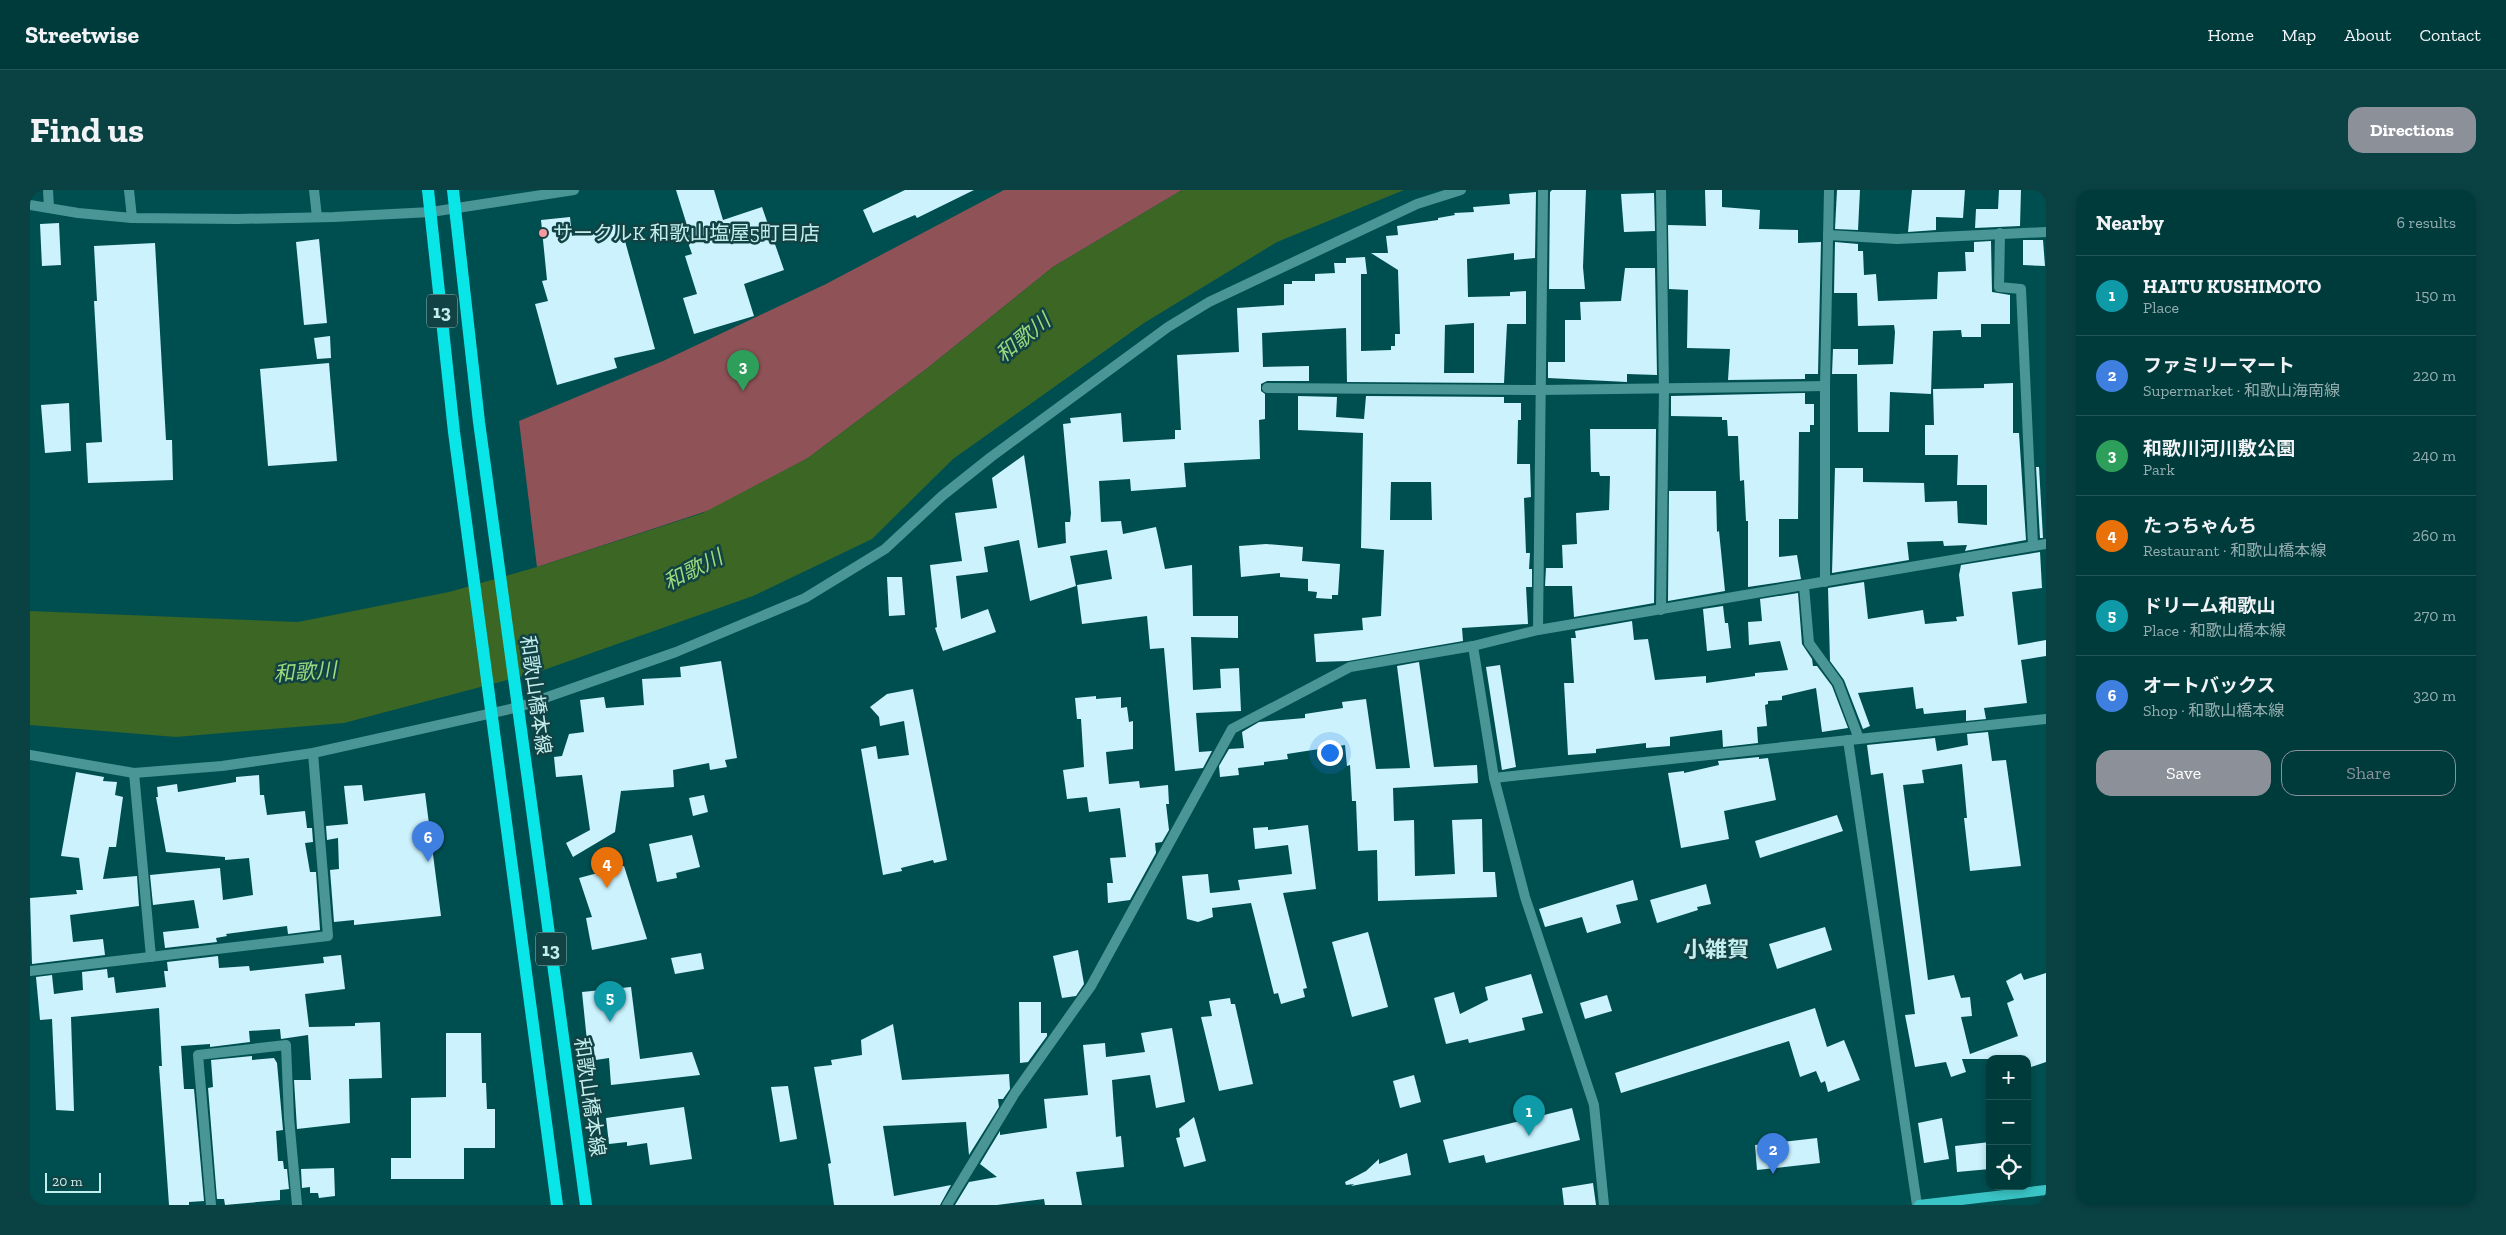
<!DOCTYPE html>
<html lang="en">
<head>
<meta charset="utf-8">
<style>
  body { margin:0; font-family:"Zilla Slab","Noto Sans JP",serif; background:#0a4243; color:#f1f3f6 }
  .controls { position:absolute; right:15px; bottom:15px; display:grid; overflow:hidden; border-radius:10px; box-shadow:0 2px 8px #0003 }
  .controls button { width:45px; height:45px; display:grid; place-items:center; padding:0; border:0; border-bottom:1px solid #225556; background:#003b3c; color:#f1f3f6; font:25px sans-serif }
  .scale { position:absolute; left:15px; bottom:12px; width:56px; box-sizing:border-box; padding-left:5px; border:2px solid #c4eded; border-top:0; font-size:14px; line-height:18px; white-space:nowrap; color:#c4eded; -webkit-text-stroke:4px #124243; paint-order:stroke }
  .you { position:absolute; left:1299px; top:562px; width:18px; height:18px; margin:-12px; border:4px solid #fff; border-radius:50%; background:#1a73e8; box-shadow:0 0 0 8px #1a73e833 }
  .badge { display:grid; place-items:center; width:32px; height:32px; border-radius:50%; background:#8c9099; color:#fff; font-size:16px; font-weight:700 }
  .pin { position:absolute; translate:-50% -41px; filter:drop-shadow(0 1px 2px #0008) }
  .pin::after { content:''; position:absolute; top:26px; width:18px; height:15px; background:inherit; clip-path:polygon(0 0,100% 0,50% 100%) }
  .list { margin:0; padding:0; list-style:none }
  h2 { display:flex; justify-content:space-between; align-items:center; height:65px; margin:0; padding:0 20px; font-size:21px }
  h2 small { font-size:16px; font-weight:400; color:#95adaf }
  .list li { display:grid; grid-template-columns:32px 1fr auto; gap:15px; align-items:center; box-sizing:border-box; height:80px; padding:0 20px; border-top:1px solid #225556 }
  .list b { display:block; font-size:19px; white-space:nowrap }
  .list p { margin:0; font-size:16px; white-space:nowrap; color:#95adaf }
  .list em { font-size:16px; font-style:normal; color:#95adaf }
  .actions { display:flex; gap:10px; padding:15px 20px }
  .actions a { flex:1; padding:11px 0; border:1px solid #8c9099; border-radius:15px; text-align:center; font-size:18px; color:#8c9099 }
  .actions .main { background:#8c9099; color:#fff }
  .icon { flex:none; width:28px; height:28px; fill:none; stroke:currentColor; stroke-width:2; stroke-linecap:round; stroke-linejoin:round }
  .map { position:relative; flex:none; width:2016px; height:1015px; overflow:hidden; border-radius:15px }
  header { display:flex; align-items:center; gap:30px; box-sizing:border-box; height:70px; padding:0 25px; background:#003b3c; border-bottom:1px solid #225556 }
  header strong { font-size:24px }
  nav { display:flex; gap:28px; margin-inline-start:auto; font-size:18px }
  .intro { display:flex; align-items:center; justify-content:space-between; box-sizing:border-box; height:120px; padding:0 30px }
  h1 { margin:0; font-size:35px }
  .button { padding:12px 22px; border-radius:15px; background:#8c9099; color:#fff; font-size:18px; font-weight:700 }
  main { display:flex; gap:30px; padding:0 30px }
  aside { flex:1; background:#003b3c; border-radius:15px; box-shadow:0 2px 8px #0003 }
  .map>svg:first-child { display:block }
  .green { fill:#8f5357 }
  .water { fill:#3b6624 }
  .building { fill:#cbf2fd; fill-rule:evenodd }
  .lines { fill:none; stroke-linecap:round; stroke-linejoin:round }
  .street { stroke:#4a9697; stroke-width:10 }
  .secondary { stroke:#3ac4c5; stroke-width:10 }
  .primary { stroke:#0ae6e8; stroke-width:12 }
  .poi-dot { fill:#f49aa0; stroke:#124243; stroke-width:2 }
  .labels { text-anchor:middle; stroke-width:5; stroke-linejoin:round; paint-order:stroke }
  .shield { fill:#124243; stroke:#8fbaba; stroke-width:1 }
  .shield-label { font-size:19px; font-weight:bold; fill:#c4eded }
  .poi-label { font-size:20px; fill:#c4eded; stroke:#124243; text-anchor:start }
  .street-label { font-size:20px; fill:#c4eded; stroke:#124243 }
  .water-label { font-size:21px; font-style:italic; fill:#9cda7e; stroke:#124243 }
  .quarter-label { font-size:22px; font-weight:bold; fill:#c4eded; stroke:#124243 }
</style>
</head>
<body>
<header>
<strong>Streetwise</strong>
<nav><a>Home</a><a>Map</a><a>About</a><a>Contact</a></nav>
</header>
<div class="intro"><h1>Find us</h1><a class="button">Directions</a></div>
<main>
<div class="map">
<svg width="2016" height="1015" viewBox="0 0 2016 1015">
  <rect width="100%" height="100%" fill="#004f50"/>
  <path class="green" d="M974 0H1152L1023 77 895 180 778 268 680 320 507 377 489 231 633 171 796 94Z"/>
  <path class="water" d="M1152 0H1374L1247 52 1114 133 923 269 842 349 723 406 508 482 314 533 146 547 0 535V421L268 432 419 402 507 377 673 323 778 268 895 180 1023 77Z"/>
  <g class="building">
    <path d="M646 0H684L693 30 732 17 754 80 714 94 724 126 664 144 653 108 667 104 655 66 662 64 656 47 660 45Z"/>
    <path d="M875 0H944L887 28 885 25 843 43 833 20Z"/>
    <path d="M1522 0H1556L1553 77 1555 99H1519L1520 2Z"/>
    <path d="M1675 0H1692V17L1730 20 1729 39 1768 40V53L1791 52 1788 184H1775V189L1698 190 1700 159 1657 158 1658 100 1639 99 1638 35 1676 36Z"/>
    <path d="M1807 0H1830L1828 40 1805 39Z"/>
    <path d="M1882 0H1935L1933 28 1906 27V40L1878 42Z"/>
    <path d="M1969 0H1991L1990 36 1945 38 1946 19H1968Z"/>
    <path d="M1506 2 1505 68 1484 70V63L1437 69 1438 107 1480 106V102L1496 101V134H1477L1474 193 1317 192 1316 138 1232 143 1233 177 1279 176V191H1237L1231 194V201L1235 204V229L1229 230 1230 269 1154 273 1156 297 1101 301 1100 289 1069 291 1071 332 1091 331 1093 344 1126 337 1135 379 1162 375 1163 426H1208V448L1161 447 1163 500 1191 498 1190 479 1209 478 1211 521 1166 523 1169 562 1182 561 1173 578 1145 581 1134 458 1120 459 1117 426 1052 434 1047 395 1082 389 1077 360 1040 366 1046 396 1000 411 989 350 954 357 958 382 926 386 931 429 958 419 966 442 913 461 905 438 907 437 900 375 932 371 925 323 967 318 962 288 994 265 1008 358 1036 353 1035 332H1040L1041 323 1033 234 1041 233 1040 228 1091 223 1093 252 1145 249V240H1151L1147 165 1209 162 1207 118 1254 115V94H1262V91H1285V84L1305 83 1304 73H1316V68L1335 67 1337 84H1331V161L1361 160V156H1365V144H1370L1368 80 1341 63H1358L1356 46 1368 45 1367 36 1408 30V28L1425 25 1424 23 1444 22 1443 17 1480 14 1479 4ZM1444 133V183H1414L1415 135Z"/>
    <path d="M1624 3 1625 41 1594 42 1591 4Z"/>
    <path d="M540 27 542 46 590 33 625 159 584 168 587 178 527 195 505 114 518 111 512 91 517 90 511 30Z"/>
    <path d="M29 33 31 75 12 76 10 34Z"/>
    <path d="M289 49 297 133 274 135 266 52Z"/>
    <path d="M1993 50H2013L2015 76 1993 75Z"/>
    <path d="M1961 51 1962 102 1980 105V134H1951V147H1932L1931 140 1903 141 1901 204 1860 202 1859 242H1828L1827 184H1802L1803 159H1828V175L1863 174 1865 142 1864 135 1828 136 1827 103H1804L1805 52 1828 54V61H1833L1834 85 1846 84 1848 111 1907 109 1908 82 1936 81 1935 62H1944V52Z"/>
    <path d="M125 53 136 250H142L143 290 58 293 56 253 72 252 64 111H67L64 56Z"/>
    <path d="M1595 78H1625L1627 185 1597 184V192L1518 188V172H1535V130H1551L1550 112 1591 111Z"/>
    <path d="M300 146 301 168 287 169 284 148Z"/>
    <path d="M299 173 307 271 238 276 230 179Z"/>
    <path d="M1983 193V243H1989L1996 350 1935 361 1937 355 1914 356 1913 351 1877 352 1879 370 1802 383 1805 278H1833V292L1894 293 1895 312 1927 311 1928 333 1957 335V295H1927L1928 265H1895V235H1904L1903 199 1954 198V194Z"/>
    <path d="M1775 203V214H1784V235H1780V242H1769L1768 329H1749V367L1767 365 1771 389 1718 397V331H1716L1714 290 1710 291 1708 246H1698L1697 230H1692V227L1641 226V206Z"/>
    <path d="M1268 206 1307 207 1306 227 1334 229 1336 206 1474 207V213H1491V230H1488L1487 274H1500L1501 307 1494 308 1496 363H1500L1499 379H1502V397H1496L1498 434 1432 438 1433 451 1318 471 1286 472 1284 444 1333 440 1332 428 1351 426 1354 360 1331 358 1333 243 1268 240ZM1361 292H1401L1402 330H1360Z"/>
    <path d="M39 213 41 261 15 263 11 215Z"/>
    <path d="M1560 239H1626L1624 413 1544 427 1542 396H1515L1516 378H1533L1532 355 1547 354 1546 323 1579 320 1580 286H1570L1569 282H1561Z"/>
    <path d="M2006 277H2009L2013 348H2010Z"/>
    <path d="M1639 301H1686L1687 342 1689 341 1695 401 1638 411Z"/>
    <path d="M1236 354 1273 357 1272 371 1310 374 1308 405H1302V409L1286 408 1287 402 1278 401V389L1250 387V383L1211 387 1209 356Z"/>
    <path d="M2010 362 2012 398 1982 402 1988 455 2016 450V466L1991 470 1997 513 1954 518 1956 529 1936 531V520L1894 524 1893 518 1886 519 1883 497 1828 503 1840 536 1833 539 1814 490 1800 471 1798 398 1834 392 1838 429 1893 420 1895 434 1927 431 1926 427 1934 426 1929 385 1931 375Z"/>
    <path d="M857 387H872L875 425 859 426Z"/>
    <path d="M1768 403 1772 454 1782 469 1783 476H1787L1802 496 1818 538 1792 542 1786 498 1752 506V510L1738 511V514L1735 515 1737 536 1727 537 1728 553 1693 557 1692 540 1640 547V556L1616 558V553L1566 559V563L1538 565 1534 493H1544L1541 448H1546L1545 441 1602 431 1604 450 1618 449 1625 490 1676 486V493L1725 486V483L1758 480 1750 451 1719 455 1718 432 1732 431 1730 409Z"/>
    <path d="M1693 416 1695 433H1698L1701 458 1677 461 1673 419Z"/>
    <path d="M691 471 707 568 695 570 697 577 680 580 679 573 643 580 644 597 591 601 585 642 543 667 536 653 560 640 552 585 526 587 524 567 532 566 539 544 554 542 550 510 574 507 576 518 614 515 612 489 651 487 650 477Z"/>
    <path d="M1389 472 1404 577 1447 575 1448 593 1363 598 1364 631 1384 630 1385 686 1425 684 1422 630 1452 629 1453 682H1465L1467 707 1348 711 1347 660 1328 661 1326 611H1322L1320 575 1317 576 1315 555 1257 564 1258 569 1234 572V575L1208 578 1209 585 1190 587 1189 576 1199 559 1214 558 1212 542 1229 532 1275 528V524L1313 518 1312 512 1336 509 1346 579 1380 578 1367 476Z"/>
    <path d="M1470 475 1486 577 1472 580 1456 477Z"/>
    <path d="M883 499 917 670 904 673 903 670 871 678 872 681 853 685 831 559 846 556 848 569 879 565 874 531 850 536 849 527 840 517 857 504Z"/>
    <path d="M1066 506V509L1091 507V518L1097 517 1099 532 1103 531V559L1076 562 1079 594 1109 591 1110 598 1138 595 1139 614H1136L1139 640 1132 652 1125 653 1126 663 1100 710 1078 713 1077 693H1083L1080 668 1096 667 1090 618 1059 622 1057 607 1037 609 1033 580 1054 577 1051 529H1047L1045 508Z"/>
    <path d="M1958 542 1962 571 1976 570 1991 676 1940 681 1934 628H1937L1932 574 1892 580 1894 593 1873 595 1898 790 1924 785 1931 808 1940 807 1942 826 1931 827 1940 864 1988 846 1977 813 1984 810 1976 791 1991 783 1994 790 2016 783V872L1998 878 1997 869H1932L1936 882 1921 887 1916 872 1885 877 1875 825 1885 824 1853 583 1841 585 1837 555 1905 548 1907 561 1938 555 1937 544Z"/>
    <path d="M1729 567V569L1738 568 1746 610 1694 621 1699 649 1651 658 1638 583 1654 581V583L1689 575 1688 571Z"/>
    <path d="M46 582 74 587 73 591 87 592 85 605 93 607 86 657H79L73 689 107 686 109 716 40 725 43 752 73 749 75 765 2 774 0 708 47 704 46 700H53L49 668 31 666Z"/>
    <path d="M229 585 230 605H234L237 625 275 621 277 638H282L283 652 275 653 280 682H286L290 740 258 744 257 736 196 744 197 746 186 748 187 752 135 758 133 742 169 738 164 710 123 715 120 685 190 678 193 710 223 705 219 668 195 670V667L136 662 126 607H128L127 597 147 594 148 602 206 592V587Z"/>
    <path d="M332 595 334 611 395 603 411 726 324 735V730L304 732 300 680 309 679 308 648 297 650 296 636 318 634 314 596Z"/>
    <path d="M674 605 678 622 663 626 659 608Z"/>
    <path d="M1807 625 1813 641 1730 668 1725 651Z"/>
    <path d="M1278 635 1286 699 1253 703 1277 798 1273 799 1275 807 1251 814 1248 803 1244 804 1221 713 1182 718 1183 727 1168 732 1157 729 1152 686 1178 684 1180 703 1210 700 1208 690 1262 684 1258 655 1225 659 1223 638 1238 637V640Z"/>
    <path d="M662 645 670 677 646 683 647 688 627 692 619 654Z"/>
    <path d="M594 676 617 749 562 760 556 728 562 727 549 688Z"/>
    <path d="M1603 690 1608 710 1586 715 1591 733 1557 743 1552 727 1515 737 1509 719Z"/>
    <path d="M1676 694 1681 714 1667 717 1668 720 1627 733 1620 710Z"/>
    <path d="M1795 737 1802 760 1747 779 1739 754Z"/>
    <path d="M1338 742 1358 817 1322 827 1302 752Z"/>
    <path d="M1048 760 1054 794 1046 806 1032 808 1023 766Z"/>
    <path d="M671 763 674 779 645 784 641 768Z"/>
    <path d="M311 765 315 799 275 804 279 837 325 836V833L350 832 352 888 319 889 320 933 267 939 264 890H281L278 845 251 849 250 839 219 841 220 852 180 857V854L151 856 154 899H164L174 1011 159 1012V1015H139L129 876H132L129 818 41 827 44 921 26 920 22 829 10 830 6 787 22 785 24 804 53 800 52 782 77 779 78 788 84 787 86 803 136 797 134 781H138L137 772 188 766 189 778 219 776 220 781 294 773 293 767Z"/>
    <path d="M1501 784 1513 823 1492 828 1495 840 1439 853 1438 849 1416 854 1404 808 1424 802 1430 824 1458 810 1455 797Z"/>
    <path d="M601 797 610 869 662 862 670 885 581 895 579 868 559 871 552 802Z"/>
    <path d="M1577 805 1582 821 1555 829 1550 813Z"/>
    <path d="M1200 808 1201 814H1205L1223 894 1189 901 1171 827 1182 826 1179 811Z"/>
    <path d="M989 812H1011V843H1017V846L998 872 990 873Z"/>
    <path d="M1785 818 1797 857 1814 850 1830 890 1798 902 1795 891 1791 893 1786 881 1770 887 1759 851 1591 903 1585 883Z"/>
    <path d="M863 834 872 890 979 884 980 899 973 909H968L969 917 939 965 936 932 853 936 864 1006 921 995 910 1015H804L798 974 801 973 784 877 802 875 801 870 832 865 831 850Z"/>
    <path d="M1142 838 1155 912 1126 918 1120 885 1082 890 1086 947 1091 946 1094 977 1046 982 1052 1015H1015L1014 1009 967 1015H925L939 992 967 987 950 974 970 941V945L1017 938 1014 909 1058 905 1053 855 1075 853 1076 867 1115 862 1111 843Z"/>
    <path d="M416 843H451L452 893H456L457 919H465V958H434V989H361V968H381V908L416 907Z"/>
    <path d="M222 866V870L244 868 247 873 253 940 246 941 248 971H253L254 979H257L259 999 250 1000V1010L195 1015 194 1009H187L178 898 183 897 181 870Z"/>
    <path d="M1384 885 1391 912 1370 918 1363 891Z"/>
    <path d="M758 896 767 949 750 952 741 897Z"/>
    <path d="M654 917 662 969 620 975 617 953 597 956V952L579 954 576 928Z"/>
    <path d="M1542 918 1550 950 1456 973 1454 965 1419 973 1413 950Z"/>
    <path d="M1164 927 1176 971 1154 977 1146 948 1150 947 1149 939Z"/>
    <path d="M1912 928 1919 969 1894 973 1888 933Z"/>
    <path d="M1787 948 1790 973 1727 980 1725 955Z"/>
    <path d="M1960 952V979L1927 982 1925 956Z"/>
    <path d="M1377 963 1381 985 1321 996 1324 994 1316 995 1315 992 1336 981 1349 969V974Z"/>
    <path d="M304 978 305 1006 289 1008 288 1003H280V997L272 998 271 979Z"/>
    <path d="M1563 993 1566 1015H1534L1532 998Z"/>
  </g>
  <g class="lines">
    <g class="street">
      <path d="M18 0 19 18"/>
      <path d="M99 0 102 28"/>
      <path d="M284 0 287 27"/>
      <path d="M1631 0 1634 199 1631 420"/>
      <path d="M0 15 48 23 102 28 207 29 304 27 401 22 544 0"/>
      <path d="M1970 43 1969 97 1991 99 2003 355"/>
      <path d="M1798 45 1867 49 2016 42"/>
      <path d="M1237 198 1511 200 1795 196"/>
      <path d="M1795 392V196L1799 0"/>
      <path d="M1774 396 1779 453 1808 493 1829 549"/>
      <path d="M1508 440 1513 0"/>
      <path d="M1443 456 1464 588 1495 707 1564 915 1574 1015"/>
      <path d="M1818 550 1887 1015"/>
      <path d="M0 565 104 583 192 576 283 563 489 517 646 462 775 408 855 359 912 306 961 267 1138 137 1179 112 1387 14 1431 0"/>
      <path d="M104 583 121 767"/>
      <path d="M1464 588 2016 529"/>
      <path d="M0 781 298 746 283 563"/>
      <path d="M181 1015 168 865 256 855 259 928 267 1015"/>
      <path d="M917 1015 985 903 1061 796 1202 539 1320 477 1443 456 1508 440 2016 354"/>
    </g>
    <path class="secondary" d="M1889 1015 2016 1000"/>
    <g class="primary">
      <path d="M398 0 424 242 527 1015"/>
      <path d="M423 0 449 232 556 1015"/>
    </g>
  </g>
  <circle class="poi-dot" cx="513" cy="43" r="5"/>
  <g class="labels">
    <g class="shield">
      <rect x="397" y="104.5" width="30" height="33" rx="4"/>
      <rect x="506" y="742.5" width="30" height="33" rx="4"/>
    </g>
    <g class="shield-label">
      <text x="412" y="128">13</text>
      <text x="521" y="766">13</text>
    </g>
    <g class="poi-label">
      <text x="523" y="50">サークルK 和歌山塩屋5町目店</text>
    </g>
    <g class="street-label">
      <text transform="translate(506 505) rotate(82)" y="7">和歌山橋本線</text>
      <text transform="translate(560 907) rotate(82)" y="7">和歌山橋本線</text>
    </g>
    <g class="water-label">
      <text transform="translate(993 148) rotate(-39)" y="7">和歌川</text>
      <text transform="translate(663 380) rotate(-27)" y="7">和歌川</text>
      <text transform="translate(275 482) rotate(-4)" y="7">和歌川</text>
    </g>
    <g class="quarter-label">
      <text x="1686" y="767">小雑賀</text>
    </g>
  </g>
</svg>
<div class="controls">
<button>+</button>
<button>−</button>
<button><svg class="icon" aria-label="locate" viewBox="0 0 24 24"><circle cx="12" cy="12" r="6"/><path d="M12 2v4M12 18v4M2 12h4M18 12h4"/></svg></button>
</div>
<div class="scale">20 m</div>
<div class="you"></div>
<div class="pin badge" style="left:1499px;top:946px;background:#0f9aa8">1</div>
<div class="pin badge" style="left:1743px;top:984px;background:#3f7fe0">2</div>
<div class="pin badge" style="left:713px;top:201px;background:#2e9e5b">3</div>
<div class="pin badge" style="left:577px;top:698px;background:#e8710a">4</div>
<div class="pin badge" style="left:580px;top:832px;background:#0f9aa8">5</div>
<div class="pin badge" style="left:398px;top:672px;background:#3f7fe0">6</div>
</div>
<aside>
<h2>Nearby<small>6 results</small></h2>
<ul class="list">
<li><span class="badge" style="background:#0f9aa8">1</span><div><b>HAITU KUSHIMOTO</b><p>Place</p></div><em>150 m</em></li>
<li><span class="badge" style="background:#3f7fe0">2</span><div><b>ファミリーマート</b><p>Supermarket · 和歌山海南線</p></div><em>220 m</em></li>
<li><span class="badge" style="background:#2e9e5b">3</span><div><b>和歌川河川敷公園</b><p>Park</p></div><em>240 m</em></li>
<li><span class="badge" style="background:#e8710a">4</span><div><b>たっちゃんち</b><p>Restaurant · 和歌山橋本線</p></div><em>260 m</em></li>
<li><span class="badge" style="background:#0f9aa8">5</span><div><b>ドリーム和歌山</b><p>Place · 和歌山橋本線</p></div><em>270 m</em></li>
<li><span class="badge" style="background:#3f7fe0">6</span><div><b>オートバックス</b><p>Shop · 和歌山橋本線</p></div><em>320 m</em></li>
</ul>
<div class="actions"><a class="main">Save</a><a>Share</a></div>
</aside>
</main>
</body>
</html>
